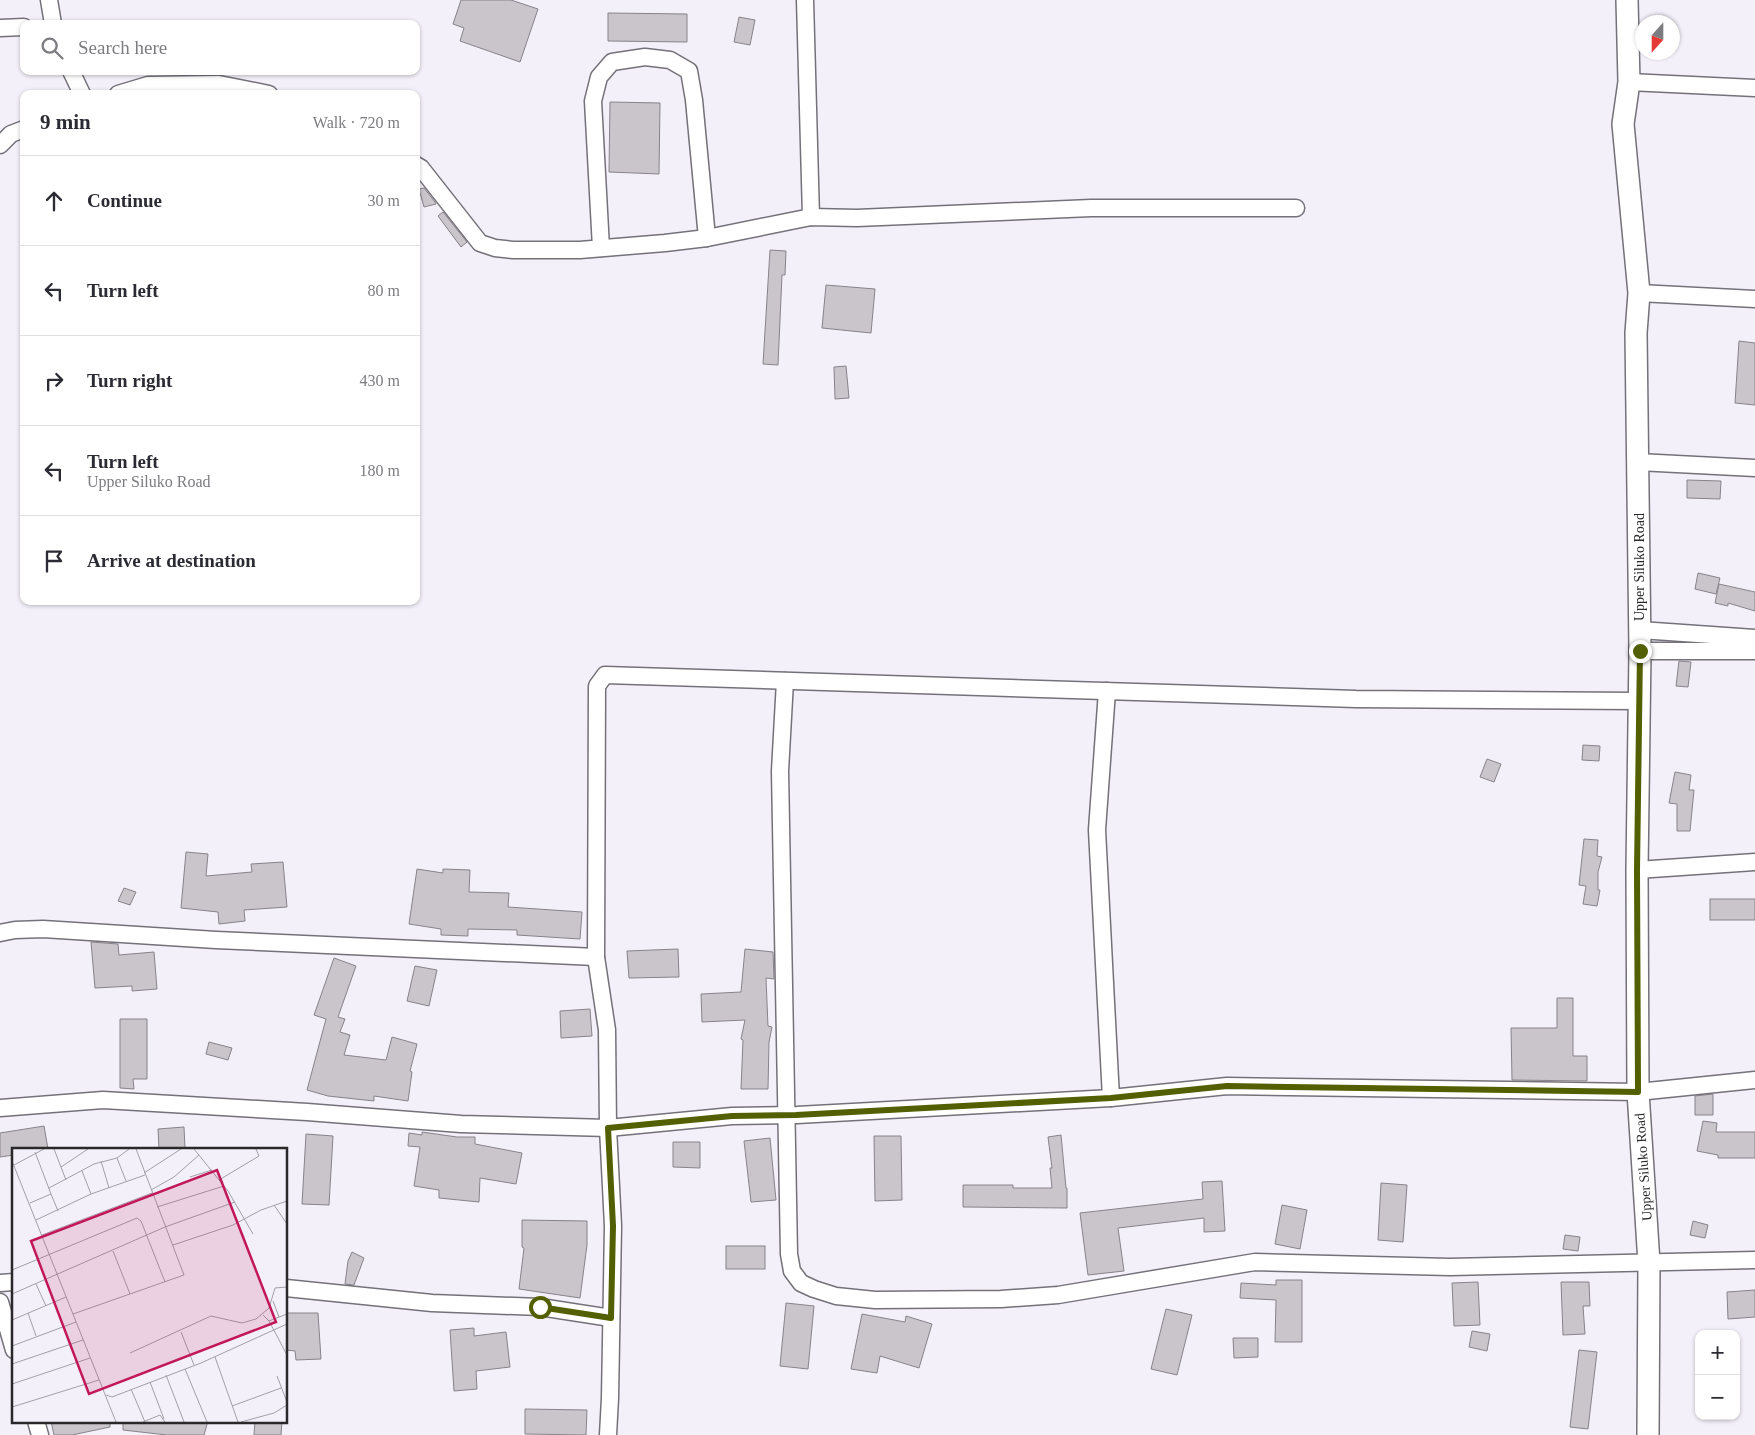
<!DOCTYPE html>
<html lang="en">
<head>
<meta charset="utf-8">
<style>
  body { margin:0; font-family:Georgia,serif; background:#f7f7f7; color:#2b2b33 }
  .controls { position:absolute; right:15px; bottom:15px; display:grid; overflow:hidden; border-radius:10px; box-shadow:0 1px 4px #0004 }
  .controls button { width:45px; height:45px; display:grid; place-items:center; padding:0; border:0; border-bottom:1px solid #e1e1e2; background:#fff; color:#2b2b33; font:25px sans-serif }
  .compass { position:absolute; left:1635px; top:15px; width:45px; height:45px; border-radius:50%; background:#fff; box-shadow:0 1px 4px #0004; rotate:201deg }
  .stop { position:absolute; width:15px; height:15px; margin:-11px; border:4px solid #536001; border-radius:50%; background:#fff }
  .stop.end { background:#536001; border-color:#fff; box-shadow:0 1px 5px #0008 }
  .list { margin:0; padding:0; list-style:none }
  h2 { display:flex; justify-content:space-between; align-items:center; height:65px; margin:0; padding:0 20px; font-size:21px }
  h2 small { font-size:16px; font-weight:400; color:#7c7c81 }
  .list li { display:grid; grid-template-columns:32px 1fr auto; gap:15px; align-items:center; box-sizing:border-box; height:90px; padding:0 20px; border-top:1px solid #e1e1e2 }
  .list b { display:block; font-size:19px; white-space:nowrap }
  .list p { margin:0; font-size:16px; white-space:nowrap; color:#7c7c81 }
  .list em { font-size:16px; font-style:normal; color:#7c7c81 }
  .icon { flex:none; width:28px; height:28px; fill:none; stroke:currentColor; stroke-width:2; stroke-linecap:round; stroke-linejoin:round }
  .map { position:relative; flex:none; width:1755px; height:1435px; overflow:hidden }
  .search { position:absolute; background:#fff; box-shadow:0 1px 4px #0004; left:20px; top:20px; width:400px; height:55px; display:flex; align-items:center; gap:12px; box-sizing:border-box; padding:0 18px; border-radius:10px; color:#7c7c81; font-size:19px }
  .panel { position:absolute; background:#fff; box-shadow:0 1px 4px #0004; left:20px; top:90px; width:400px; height:515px; border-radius:10px }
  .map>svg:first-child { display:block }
  .building { fill:#cac4cb; stroke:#88838a }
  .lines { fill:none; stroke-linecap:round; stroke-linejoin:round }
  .minor-casing { stroke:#747179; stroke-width:19 }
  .major-casing { stroke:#747179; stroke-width:24 }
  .minor { stroke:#fff; stroke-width:16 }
  .major { stroke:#fff; stroke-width:21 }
  .route { stroke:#536001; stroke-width:6 }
  .labels { text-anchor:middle; stroke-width:4; stroke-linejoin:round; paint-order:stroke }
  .street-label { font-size:14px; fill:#29282b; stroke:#fff }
  .inset-road { fill:none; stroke:#a2a0a7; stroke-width:1 }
  .view { fill:#c2185b; fill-opacity:0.15; stroke:#c2185b; stroke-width:2.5 }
  .inset-edge { fill:none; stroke:#29282b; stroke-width:2.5 }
</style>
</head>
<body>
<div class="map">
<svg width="1755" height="1435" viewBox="0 0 1755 1435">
  <rect width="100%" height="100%" fill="#f3f0f9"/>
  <g class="building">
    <path d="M461 0H511L538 9 520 62 460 41 464 28 453 24Z"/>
    <path d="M608 13 687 14V42L608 41Z"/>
    <path d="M739 17 755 20 750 45 734 42Z"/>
    <path d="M610 102 660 103 659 174 609 172Z"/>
    <path d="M424 188 435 202 436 204 424 207 419 189Z"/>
    <path d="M443 212 467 242 461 247 438 216Z"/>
    <path d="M770 250 786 251 785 275H782L778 365 763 364Z"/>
    <path d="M826 285 875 289 871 333 822 328Z"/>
    <path d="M1739 341 1755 343V405L1735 403Z"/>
    <path d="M846 366 849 398 835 399 834 367Z"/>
    <path d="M1687 480 1721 481 1720 499 1687 498Z"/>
    <path d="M1698 573 1720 578 1716 594 1695 589Z"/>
    <path d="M1719 584 1755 592V611L1728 603V606L1715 603Z"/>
    <path d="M1679 661 1691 662 1688 687 1676 686Z"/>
    <path d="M1583 745 1600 746 1599 761 1582 760Z"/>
    <path d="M1487 759 1501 764 1494 782 1480 777Z"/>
    <path d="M1675 772 1691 775 1689 790H1694L1690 831H1677V804L1669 803Z"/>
    <path d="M1584 839 1598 840 1597 856 1602 857 1598 872V890H1600L1597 906 1583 904 1586 886 1579 885Z"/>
    <path d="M186 852 208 854 206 876 252 872 251 864 283 862 287 907 244 910 245 921 219 924 218 912 181 908Z"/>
    <path d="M417 869 443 873V869L470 870 469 892 509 893 508 907 582 912 580 939 517 935V930L468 929V936L441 935V929L409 924Z"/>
    <path d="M124 888 136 892 130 905 118 901Z"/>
    <rect x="1710" y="899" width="45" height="21"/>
    <path d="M91 942 118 944 119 955 154 952 157 989 132 991V986L95 988Z"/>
    <path d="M678 949 679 977 629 978 627 951Z"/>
    <path d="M745 949 773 952 774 979 766 978 768 1026 772 1027 769 1042 768 1089H741L743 1040 741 1039 745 1020 702 1022 701 994 741 992Z"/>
    <path d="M334 958 356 966 338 1017 345 1019 340 1032 350 1035 344 1055 386 1060 392 1037 417 1044 410 1071 412 1072 408 1101 374 1096V1101L328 1096 307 1090 326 1019 314 1015Z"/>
    <path d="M415 966 437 970 429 1006 407 1001Z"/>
    <path d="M1557 998H1573V1056H1587V1081L1512 1080 1511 1028H1557Z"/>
    <path d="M590 1009 592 1036 561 1038 560 1011Z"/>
    <path d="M120 1019H147V1079H133L134 1089 120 1088Z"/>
    <path d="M209 1042 232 1048 228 1060 206 1054Z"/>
    <path d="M1713 1094V1115H1695V1096Z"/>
    <path d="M1703 1121 1717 1123 1716 1132H1755V1158H1718V1155L1697 1151Z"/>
    <path d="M44 1126 48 1149H14V1155L0 1157V1133Z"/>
    <path d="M184 1127 185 1149H159L158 1129Z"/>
    <path d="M422 1132 457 1137H475V1144L522 1153 516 1184 480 1178 479 1202 439 1198V1190L414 1186 420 1147 408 1146 409 1133 422 1135Z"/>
    <path d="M306 1134 333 1136 329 1205 302 1204Z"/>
    <path d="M1061 1135 1066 1188H1067V1208L963 1207V1185H1013V1188H1052L1050 1168H1052L1048 1137Z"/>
    <path d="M874 1136H901L902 1200 875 1201Z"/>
    <path d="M770 1138 776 1200 751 1202 744 1141Z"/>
    <path d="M673 1142H700V1168L673 1167Z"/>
    <path d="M1222 1181 1225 1231 1204 1232V1218L1118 1228 1124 1271 1088 1275 1080 1213 1203 1199 1202 1182Z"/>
    <path d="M1381 1183 1407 1185 1403 1242 1378 1240Z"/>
    <path d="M1282 1205 1307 1210 1300 1249 1275 1244Z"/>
    <path d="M522 1220 587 1221V1245L580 1298 519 1289 524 1248 522 1247Z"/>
    <path d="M1693 1221 1708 1225 1705 1238 1690 1235Z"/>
    <path d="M1565 1235 1580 1237 1578 1251 1563 1249Z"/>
    <rect x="726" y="1246" width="39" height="23"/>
    <path d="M352 1252 364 1258 354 1285 345 1284 348 1261Z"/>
    <path d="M1276 1280H1302V1342H1275L1276 1300 1240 1298 1241 1283 1276 1285Z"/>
    <path d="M1478 1282 1480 1325 1454 1326 1452 1283Z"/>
    <path d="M1561 1282H1589L1590 1306H1583L1585 1334 1563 1335Z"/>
    <path d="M1755 1290V1317L1728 1319 1727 1292Z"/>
    <path d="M786 1303 814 1306 808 1369 780 1366Z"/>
    <path d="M1166 1309 1192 1315 1177 1375 1151 1369Z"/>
    <path d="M286 1313H318L321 1359 296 1360 295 1351 286 1350Z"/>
    <path d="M862 1314 905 1322 906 1316 932 1324 919 1368 880 1356 877 1373 851 1369Z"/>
    <path d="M474 1328V1336L506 1332 510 1367 476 1371 477 1389 454 1391 450 1330Z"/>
    <path d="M1472 1331 1490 1334 1487 1351 1469 1347Z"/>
    <path d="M1233 1338H1258V1357L1234 1358Z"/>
    <path d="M1579 1350 1597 1352 1588 1429 1570 1427Z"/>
    <path d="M525 1409 587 1410 586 1435 525 1434Z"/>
    <path d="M51 1421H110V1427L72 1435H54Z"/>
    <path d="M123 1421H208L204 1435H167L123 1430Z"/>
    <path d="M255 1421H282L281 1435H254Z"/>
  </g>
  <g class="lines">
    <g class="minor-casing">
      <g id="minor">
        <path d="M49 0 53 24"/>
        <path d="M805 0 811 217"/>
        <path d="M0 28 24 27"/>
        <path d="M71 71 82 94"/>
        <path d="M1629 82 1755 88"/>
        <path d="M118 94 148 85 219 84 269 94"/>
        <path d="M0 145 11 134 24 129"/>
        <path d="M416 165 421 168 480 243 495 248 513 250H580L665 243 707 238 811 217 857 218 1091 208H1296"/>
        <path d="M601 248 593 101 599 77 612 62 645 57 670 60 689 71 694 100 707 238"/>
        <path d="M1639 293 1755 299"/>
        <path d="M1638 462 1755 468"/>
        <path d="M1640 630 1755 638"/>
        <path d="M1640 651H1755"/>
        <path d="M785 681 780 771 789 1254 792 1271 801 1283 814 1289 836 1296 875 1300 1001 1299 1058 1295 1255 1262 1450 1267 1755 1260"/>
        <path d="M1107 691 1097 830 1111 1098"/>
        <path d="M1637 870 1755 862"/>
        <path d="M0 933 15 930 43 929 216 940 596 957"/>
        <path d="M0 1108 103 1100 307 1112 461 1124 608 1128 732 1116 797 1115 1111 1098 1227 1086 1638 1092 1755 1080"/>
        <path d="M0 1283 14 1282"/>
        <path d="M286 1288 432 1303 540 1307 611 1318"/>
        <path d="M0 1302 14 1350"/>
        <path d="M36 1421 40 1435"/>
        <path d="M608 1435 610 1398 613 1226 608 1128 607 1030 596 957 597 686 605 675 1356 699 1639 701"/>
      </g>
    </g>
    <g class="major-casing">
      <path id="major" d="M1627 0 1629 82 1623 124 1639 293 1636 333 1640 651 1637 870 1638 1092 1649 1263 1648 1435"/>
    </g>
    <use href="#minor" class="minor"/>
    <use href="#major" class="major"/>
  </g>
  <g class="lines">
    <path class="route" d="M540 1307 611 1318 613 1226 608 1128 732 1116 796 1115 1111 1098 1227 1086 1638 1092 1637 870 1640 651"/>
  </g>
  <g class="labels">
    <g class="street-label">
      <text transform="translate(1639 567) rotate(-90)" y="5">Upper Siluko Road</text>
      <text transform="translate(1643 1167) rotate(-94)" y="5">Upper Siluko Road</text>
    </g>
  </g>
  <g transform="translate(12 1148)">
    <rect width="275" height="275" fill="#f3f0f9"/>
    <path class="inset-road" d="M42 1 54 32M182 1 216 43 241 86M105 10 114 33M0 13 104 274M89 13 97 40M2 17 32 1M49 19 76 1M70 23 79 46M132 25 169 1M178 29 200 22M207 32 247 8 244 1M37 40 82 16 105 10 117 1M139 42 162 29 187 7M39 46 46 63M18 55 39 46 23 4M262 57 275 76M145 59 212 38M24 72 79 46 133 27M30 87 140 45M161 97 221 77 249 62 275 53M101 103 118 146M0 122 125 70 129 73 153 134M24 136 34 158M0 146 153 79 223 54M261 153 267 169M16 165 24 188M61 166 172 127 124 1M251 167 257 173 275 166M0 172 54 149M257 173 275 207M169 184 182 217M0 198 64 174M118 205 199 168 230 175 244 171 257 160 263 140 275 139M203 209 226 274M0 216 71 192M173 221 195 274M154 227 172 274M265 228 275 254M138 234 152 271M0 236 78 210M119 241 133 274M94 247 100 249 189 215 275 176M220 258 269 240M0 259 87 232M131 274 148 267 153 274M229 274 262 265 275 257"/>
    <path class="view" d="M205 22 264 174 77 246 19 93Z"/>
    <rect width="275" height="275" class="inset-edge"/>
  </g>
</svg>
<div class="controls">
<button>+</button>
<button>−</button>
</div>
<svg class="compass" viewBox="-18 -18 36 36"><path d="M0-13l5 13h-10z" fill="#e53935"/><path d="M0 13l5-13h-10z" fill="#7c7c81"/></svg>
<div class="stop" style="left:540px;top:1307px"></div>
<div class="stop end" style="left:1640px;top:651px"></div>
<div class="search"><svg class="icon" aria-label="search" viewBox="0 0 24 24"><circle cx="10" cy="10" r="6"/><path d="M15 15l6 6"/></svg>Search here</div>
<section class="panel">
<h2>9 min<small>Walk · 720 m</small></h2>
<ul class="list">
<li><svg class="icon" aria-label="ahead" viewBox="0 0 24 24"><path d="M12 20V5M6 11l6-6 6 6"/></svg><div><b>Continue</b></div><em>30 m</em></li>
<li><svg class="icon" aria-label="left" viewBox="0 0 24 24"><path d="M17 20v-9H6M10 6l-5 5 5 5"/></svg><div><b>Turn left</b></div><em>80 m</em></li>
<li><svg class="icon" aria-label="right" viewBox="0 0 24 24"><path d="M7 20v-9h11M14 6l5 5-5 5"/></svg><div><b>Turn right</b></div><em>430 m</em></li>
<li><svg class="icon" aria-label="left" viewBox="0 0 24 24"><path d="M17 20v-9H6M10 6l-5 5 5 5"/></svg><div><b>Turn left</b><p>Upper Siluko Road</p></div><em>180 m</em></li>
<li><svg class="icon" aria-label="arrive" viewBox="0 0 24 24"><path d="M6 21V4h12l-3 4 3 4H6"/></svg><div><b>Arrive at destination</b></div></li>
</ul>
</section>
</div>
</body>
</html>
